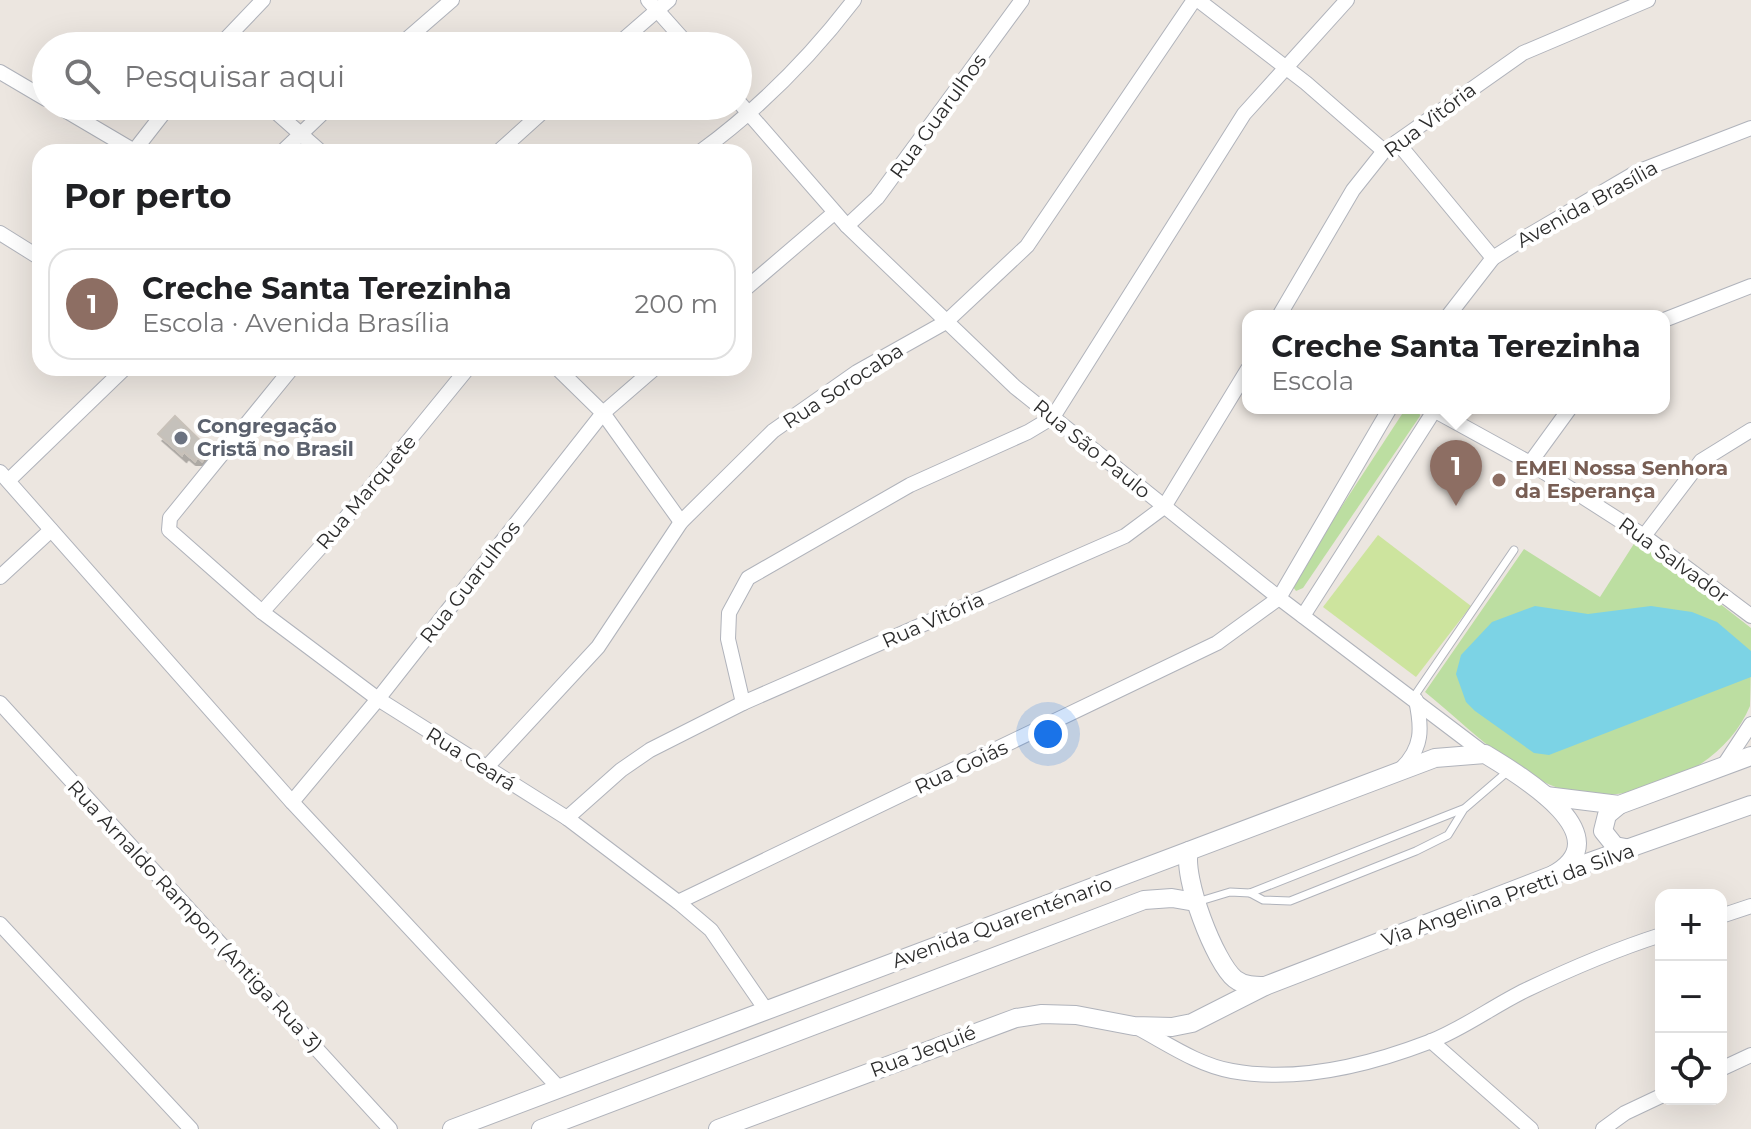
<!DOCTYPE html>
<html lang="pt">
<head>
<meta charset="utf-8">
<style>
  body { margin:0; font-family:Montserrat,sans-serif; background:#f2f2f2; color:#202124 }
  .controls { position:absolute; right:24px; bottom:24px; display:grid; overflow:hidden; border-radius:16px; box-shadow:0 8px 32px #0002 }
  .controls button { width:72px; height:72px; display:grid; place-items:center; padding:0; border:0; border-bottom:2px solid #e0e0e0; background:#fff; color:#202124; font:40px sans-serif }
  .you { position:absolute; left:1048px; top:734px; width:28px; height:28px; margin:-20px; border:6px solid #fff; border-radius:50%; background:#1a73e8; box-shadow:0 0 0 12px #1a73e833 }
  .badge { display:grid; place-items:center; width:52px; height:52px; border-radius:50%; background:#2563eb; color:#fff; font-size:26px; font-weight:700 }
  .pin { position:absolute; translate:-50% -66px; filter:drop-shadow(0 2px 4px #0008) }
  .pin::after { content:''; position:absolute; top:42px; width:28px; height:24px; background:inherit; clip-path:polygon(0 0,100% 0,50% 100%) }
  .popup { position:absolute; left:1242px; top:310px; width:428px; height:104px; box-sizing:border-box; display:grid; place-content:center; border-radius:16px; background:#fff; filter:drop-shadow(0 2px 6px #0005); font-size:26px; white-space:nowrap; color:#757577 }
  .popup b { font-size:30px; color:#202124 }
  .popup::after { content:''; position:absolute; left:50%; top:100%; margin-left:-16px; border:16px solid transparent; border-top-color:#fff }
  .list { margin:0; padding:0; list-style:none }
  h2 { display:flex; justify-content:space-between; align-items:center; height:104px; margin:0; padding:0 32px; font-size:34px }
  h2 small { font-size:26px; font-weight:400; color:#757577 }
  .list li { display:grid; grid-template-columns:52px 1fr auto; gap:24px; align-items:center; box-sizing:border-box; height:112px; margin:0 16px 16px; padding:0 16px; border:2px solid #e0e0e0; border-radius:24px }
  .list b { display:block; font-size:30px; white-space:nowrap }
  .list p { margin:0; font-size:26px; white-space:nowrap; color:#757577 }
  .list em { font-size:26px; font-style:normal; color:#757577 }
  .icon { flex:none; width:44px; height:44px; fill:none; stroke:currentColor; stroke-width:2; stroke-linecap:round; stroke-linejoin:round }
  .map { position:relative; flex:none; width:1751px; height:1129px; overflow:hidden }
  .search { position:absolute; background:#fff; box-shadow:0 8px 32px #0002; left:32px; top:32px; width:720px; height:88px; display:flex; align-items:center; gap:20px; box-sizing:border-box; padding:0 28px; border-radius:44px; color:#757577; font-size:30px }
  .panel { position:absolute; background:#fff; box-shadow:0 8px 32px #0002; left:32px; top:144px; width:720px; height:232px; border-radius:24px }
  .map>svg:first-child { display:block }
  .green { fill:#bcdea1 }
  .pitch { fill:#cde49e }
  .water { fill:#7cd3e5 }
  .building { fill:#c5c1bb; stroke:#c8c1b9; stroke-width:2; filter:url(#shadow) }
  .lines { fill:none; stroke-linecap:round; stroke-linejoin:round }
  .lane-casing { stroke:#b0b3bb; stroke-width:9 }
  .street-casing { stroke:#b0b3bb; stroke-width:16 }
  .secondary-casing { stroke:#b0b3bb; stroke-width:20 }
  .lane { stroke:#fff; stroke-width:7 }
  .street { stroke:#fff; stroke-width:14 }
  .secondary { stroke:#fff; stroke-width:18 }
  .worship-dot { fill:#6b7280; stroke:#fff; stroke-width:3 }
  .education-dot { fill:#8d6e63; stroke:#fff; stroke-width:3 }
  .labels { text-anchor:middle; stroke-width:8; stroke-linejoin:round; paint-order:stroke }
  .street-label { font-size:20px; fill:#2c2c2c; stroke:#fff }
  .worship-label { font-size:20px; font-weight:bold; fill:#5b616d; stroke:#fff; text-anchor:start }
  .education-label { font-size:20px; font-weight:bold; fill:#785e54; stroke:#fff; text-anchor:start }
</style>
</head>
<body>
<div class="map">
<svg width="1751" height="1129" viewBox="0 0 1751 1129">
  <defs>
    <filter id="shadow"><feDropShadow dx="4.5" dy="7" stdDeviation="0" flood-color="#0004"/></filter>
  </defs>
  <rect width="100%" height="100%" fill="#ece6e0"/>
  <g class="green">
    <path d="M1406 408H1419L1420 416 1303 588 1296 591 1291 584Z"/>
    <path d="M1637 539 1751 628C1751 646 1751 691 1750 706 1722 774 1625 811 1558 788 1508 770 1466 725 1425 692L1524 549 1600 597Z"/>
  </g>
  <path class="pitch" d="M1378 535 1471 606 1416 677 1323 607Z"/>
  <path class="water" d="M1535 606 1588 614 1651 606 1692 612 1717 622 1751 651V677L1549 755 1534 753 1475 711 1466 702 1456 674 1461 655 1492 622Z"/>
  <path class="building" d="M175 416 207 447 204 451 207 455 202 461 198 457 195 461 184 452 182 455 158 434Z"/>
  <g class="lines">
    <g class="lane-casing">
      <g id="lane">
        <path d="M1413 698 1514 550"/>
        <path d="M1250 893 1263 900 1290 901 1416 851 1448 835 1464 809 1507 772"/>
        <path d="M1197 902 1230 892 1250 893 1463 809"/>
      </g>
    </g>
    <g class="street-casing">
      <g id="street">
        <path d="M648 0 689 46"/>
        <path d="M1198 0 1306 83 1384 151"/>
        <path d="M219 46 263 0"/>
        <path d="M399 46 452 0"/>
        <path d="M616 46 669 0"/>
        <path d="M0 72 46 99"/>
        <path d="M738 101 847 226 1015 387 1279 598 1485 754"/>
        <path d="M58 106 136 152"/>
        <path d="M269 106 321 152"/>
        <path d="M1397 142 1493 258"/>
        <path d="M134 151 169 106"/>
        <path d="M282 152 330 106"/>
        <path d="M498 152 549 106"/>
        <path d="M700 152C760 108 809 59 854 0"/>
        <path d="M847 226 877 198 1022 0"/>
        <path d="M0 233 40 258"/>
        <path d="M744 290 834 213"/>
        <path d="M1279 316 1353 190 1384 151 1523 53 1648 0"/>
        <path d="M1448 316 1493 258 1526 237 1637 172 1751 128"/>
        <path d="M1664 320 1751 286"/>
        <path d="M292 368 170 518 169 530 262 612 378 699 567 818 678 902 711 930 766 1010"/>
        <path d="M557 368 603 413 681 522"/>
        <path d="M1430 408 1530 463 1644 536 1751 616"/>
        <path d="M1530 463 1570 408"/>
        <path d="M0 472 292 802 559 1088"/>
        <path d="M9 480 125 368"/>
        <path d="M1644 536 1701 461 1751 430"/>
        <path d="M0 577 51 530"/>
        <path d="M262 612 335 531 468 368"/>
        <path d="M1303 616 1434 411"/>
        <path d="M0 703 390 1129"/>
        <path d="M743 703 728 639 729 613 748 578 910 485 1028 432 1053 417 1244 114 1347 0"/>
        <path d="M1724 765 1751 724"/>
        <path d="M485 769 598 647 681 522 773 431 857 372 946 322 1027 246 1194 0"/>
        <path d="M1401 769C1423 748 1422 728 1416 700"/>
        <path d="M292 802 378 699 603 413 655 368"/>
        <path d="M567 818 621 770 650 750 743 703 1125 536 1164 507 1248 369"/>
        <path d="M678 902 1217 643 1279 598 1390 408"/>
        <path d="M1721 916 1751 906"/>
        <path d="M0 924 191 1129"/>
        <path d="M1138 1028C1168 1044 1198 1065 1232 1071 1297 1083 1369 1065 1429 1042 1463 1029 1493 1006 1526 990 1570 969 1614 950 1661 935"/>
        <path d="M1431 1041 1531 1129"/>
        <path d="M1721 1069 1751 1055"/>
        <path d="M1603 1129 1625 1113 1661 1096"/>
      </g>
    </g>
    <g class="secondary-casing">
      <g id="secondary">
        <path d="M1546 796 1619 805 1751 756"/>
        <path d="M1619 805 1607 815 1603 831 1615 846 1631 849"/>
        <path d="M1189 851C1182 877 1215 963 1235 979 1244 986 1255 986 1265 986"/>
        <path d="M452 1129 1435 758 1485 754C1518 774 1624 836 1553 875"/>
        <path d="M541 1129 1144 900 1172 898 1195 902"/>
        <path d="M718 1129 1016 1018 1042 1014 1076 1015 1134 1026 1172 1027 1192 1023 1265 986 1553 875 1751 805"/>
      </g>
    </g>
    <use href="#lane" class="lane"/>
    <use href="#street" class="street"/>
    <use href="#secondary" class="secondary"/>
  </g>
  <circle class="worship-dot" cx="181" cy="438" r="8"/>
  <circle class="education-dot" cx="1499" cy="480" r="8"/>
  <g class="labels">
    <g class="street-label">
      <text transform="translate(938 116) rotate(-54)" y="7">Rua Guarulhos</text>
      <text transform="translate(1430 120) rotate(-37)" y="7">Rua Vitória</text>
      <text transform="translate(1587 204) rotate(-29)" y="7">Avenida Brasília</text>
      <text transform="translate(843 386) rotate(-33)" y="7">Rua Sorocaba</text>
      <text transform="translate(1092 449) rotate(39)" y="7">Rua São Paulo</text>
      <text transform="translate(366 492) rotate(-50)" y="7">Rua Marquete</text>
      <text transform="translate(1674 560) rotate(36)" y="7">Rua Salvador</text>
      <text transform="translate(470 582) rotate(-52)" y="7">Rua Guarulhos</text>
      <text transform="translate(933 620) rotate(-24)" y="7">Rua Vitória</text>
      <text transform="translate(471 759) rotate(32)" y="7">Rua Ceará</text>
      <text transform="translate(961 767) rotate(-25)" y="7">Rua Goiás</text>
      <text transform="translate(1508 895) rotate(-20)" y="7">Via Angelina Pretti da Silva</text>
      <text transform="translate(195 916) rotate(47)" y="7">Rua Arnaldo Rampon (Antiga Rua 3)</text>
      <text transform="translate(1002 922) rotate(-20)" y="7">Avenida Quarenténario</text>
      <text transform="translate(923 1051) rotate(-21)" y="7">Rua Jequié</text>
    </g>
    <g class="worship-label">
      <text x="197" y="433">Congregação<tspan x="197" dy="23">Cristã no Brasil</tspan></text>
    </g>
    <g class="education-label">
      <text x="1515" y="475">EMEI Nossa Senhora<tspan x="1515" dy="23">da Esperança</tspan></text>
    </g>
  </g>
</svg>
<div class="controls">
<button>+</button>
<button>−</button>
<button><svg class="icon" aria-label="locate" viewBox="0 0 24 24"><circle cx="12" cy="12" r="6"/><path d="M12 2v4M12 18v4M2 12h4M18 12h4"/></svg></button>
</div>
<div class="you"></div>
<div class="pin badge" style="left:1456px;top:506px;background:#8d6e63">1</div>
<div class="popup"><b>Creche Santa Terezinha</b>Escola</div>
<div class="search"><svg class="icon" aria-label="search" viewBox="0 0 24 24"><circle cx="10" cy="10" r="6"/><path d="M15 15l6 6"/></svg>Pesquisar aqui</div>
<section class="panel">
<h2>Por perto<small></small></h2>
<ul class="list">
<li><span class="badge" style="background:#8d6e63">1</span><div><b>Creche Santa Terezinha</b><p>Escola · Avenida Brasília</p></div><em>200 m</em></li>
</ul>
</section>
</div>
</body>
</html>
